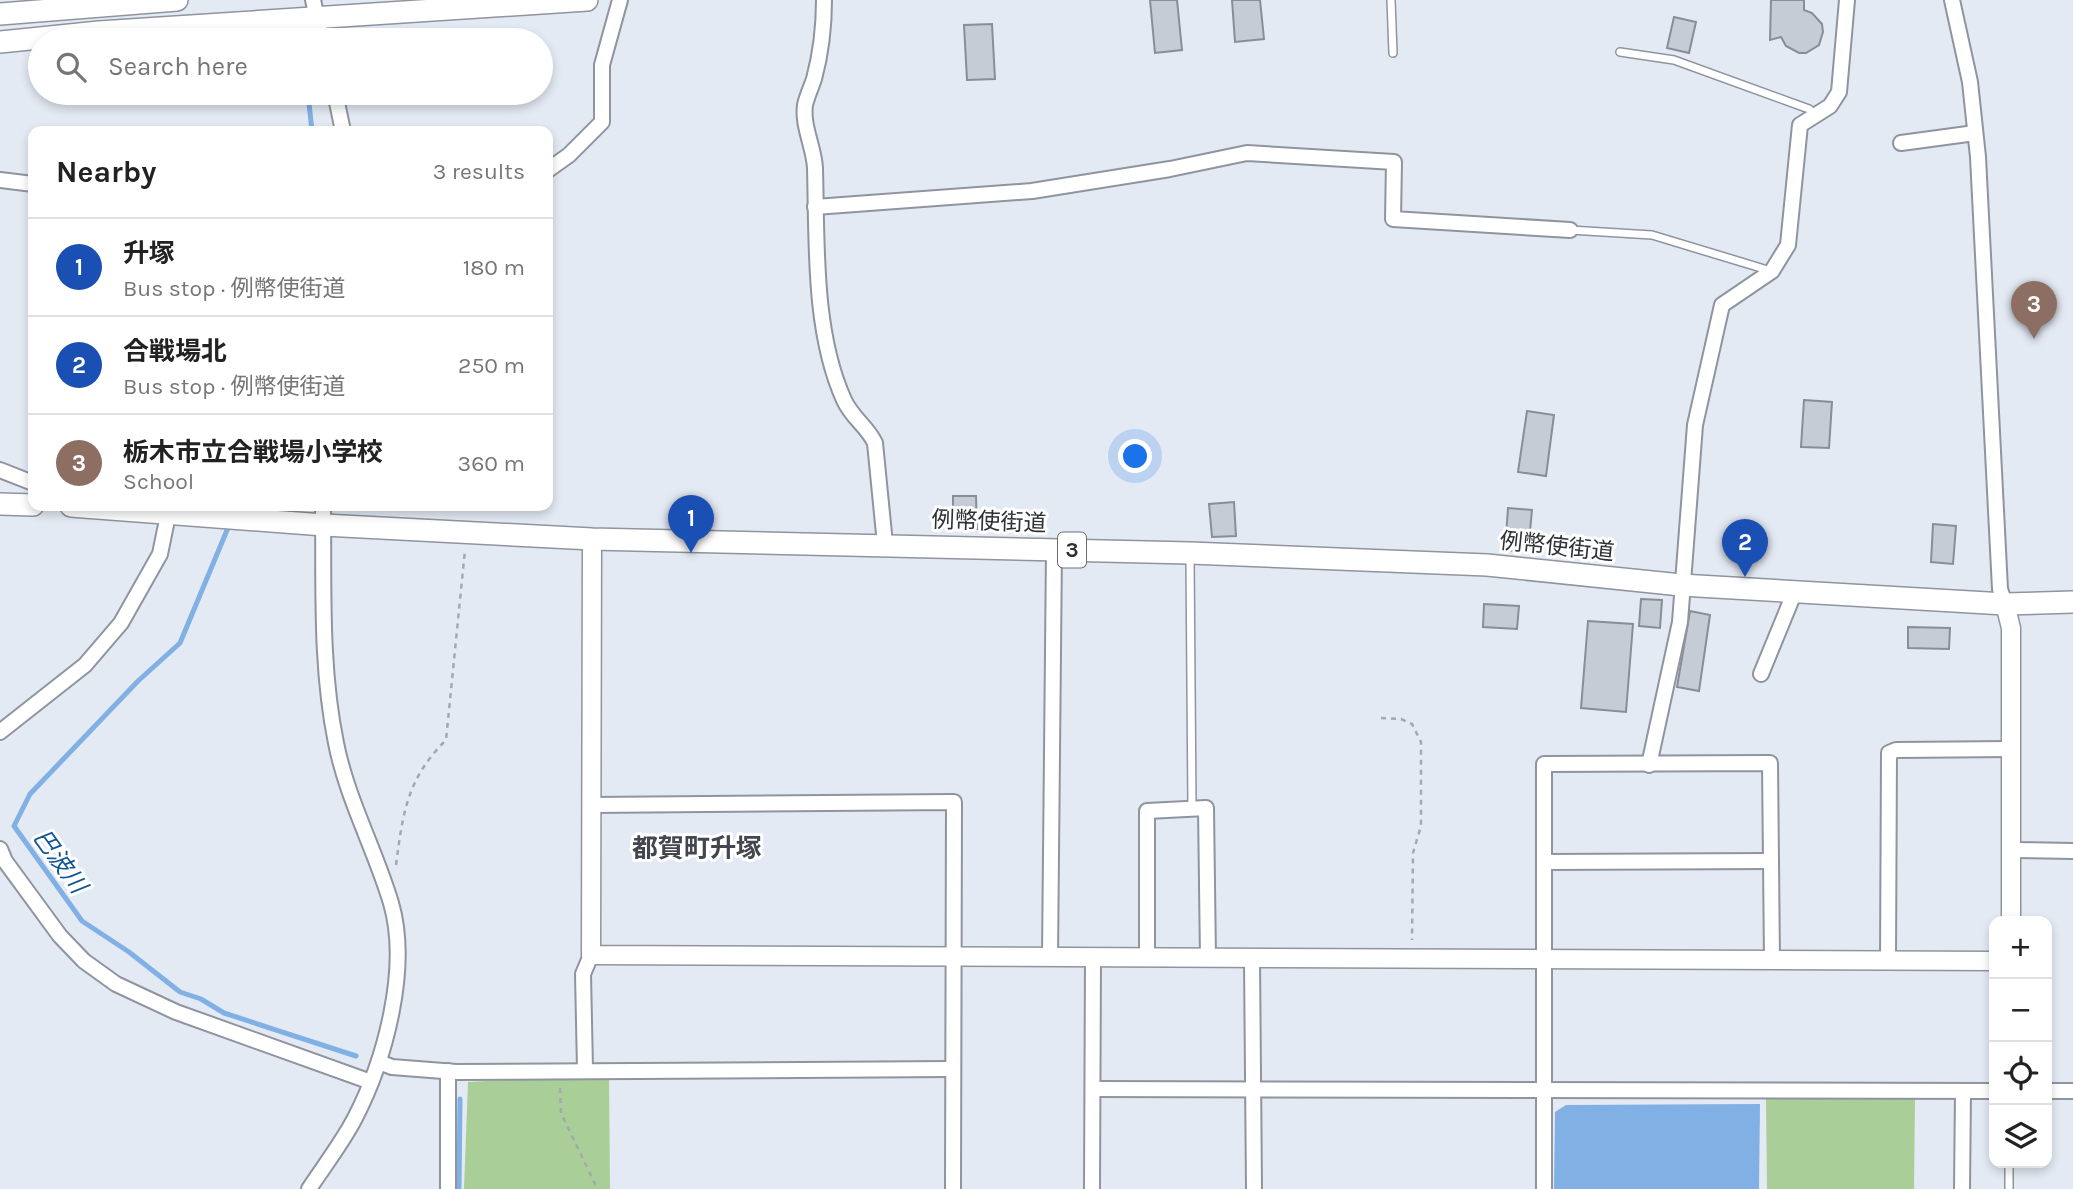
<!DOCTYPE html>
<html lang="en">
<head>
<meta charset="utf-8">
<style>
  body { margin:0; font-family:Karla,"Noto Sans JP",sans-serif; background:#f2f2f2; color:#222 }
  .controls { position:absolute; right:21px; bottom:21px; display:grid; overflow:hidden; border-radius:14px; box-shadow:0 4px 10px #0003 }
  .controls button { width:63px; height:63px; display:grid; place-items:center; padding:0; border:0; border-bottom:2px solid #e0e0e0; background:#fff; color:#222; font:35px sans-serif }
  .you { position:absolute; left:1136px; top:457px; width:24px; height:24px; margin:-18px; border:5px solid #fff; border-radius:50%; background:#1a73e8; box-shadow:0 0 0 10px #1a73e833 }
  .badge { display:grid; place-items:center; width:46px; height:46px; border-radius:50%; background:#db2777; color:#fff; font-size:23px; font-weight:700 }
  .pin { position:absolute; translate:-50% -58px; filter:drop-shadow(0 2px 4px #0008) }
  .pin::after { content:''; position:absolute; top:37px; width:24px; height:21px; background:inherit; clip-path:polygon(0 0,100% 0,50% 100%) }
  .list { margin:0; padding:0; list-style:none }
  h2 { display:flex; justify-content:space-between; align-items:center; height:91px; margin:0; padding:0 28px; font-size:30px }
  h2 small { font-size:23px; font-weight:400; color:#767676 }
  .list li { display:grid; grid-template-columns:46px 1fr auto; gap:21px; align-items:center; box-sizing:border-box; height:98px; padding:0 28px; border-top:2px solid #e0e0e0 }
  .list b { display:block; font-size:26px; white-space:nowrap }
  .list p { margin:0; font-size:23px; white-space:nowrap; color:#767676 }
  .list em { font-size:23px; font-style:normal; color:#767676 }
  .icon { flex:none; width:38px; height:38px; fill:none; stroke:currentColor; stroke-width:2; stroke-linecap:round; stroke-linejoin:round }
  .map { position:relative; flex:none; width:2073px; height:1189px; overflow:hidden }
  .search { position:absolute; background:#fff; box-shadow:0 4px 10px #0003; left:28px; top:28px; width:525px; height:77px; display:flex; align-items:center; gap:18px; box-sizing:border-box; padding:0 24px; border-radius:38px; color:#767676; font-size:26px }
  .panel { position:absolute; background:#fff; box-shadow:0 4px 10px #0003; left:28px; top:126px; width:525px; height:385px; border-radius:14px }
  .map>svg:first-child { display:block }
  .green { fill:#a9ce98 }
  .water { fill:#81b0e4 }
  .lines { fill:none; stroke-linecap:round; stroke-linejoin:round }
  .stream { stroke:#81b0e4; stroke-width:5 }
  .building { fill:#c6ccd6; stroke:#888d97; stroke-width:2 }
  .service-casing { stroke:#8f949e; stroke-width:10 }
  .minor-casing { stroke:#8f949e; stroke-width:18 }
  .tertiary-casing { stroke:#8f949e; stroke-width:21 }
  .primary-casing { stroke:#8f949e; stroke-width:24 }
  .path { stroke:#a4a8b0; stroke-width:2.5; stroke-dasharray:5 5; stroke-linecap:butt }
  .service { stroke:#fff; stroke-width:7 }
  .minor { stroke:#fff; stroke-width:14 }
  .tertiary { stroke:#fff; stroke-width:18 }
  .primary { stroke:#fff; stroke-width:21 }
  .labels { text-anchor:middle; stroke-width:6; stroke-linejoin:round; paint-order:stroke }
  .shield { fill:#fff; stroke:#6d6e71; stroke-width:2 }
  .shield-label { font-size:21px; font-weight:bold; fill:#2e3034 }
  .street-label { font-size:23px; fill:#2e3034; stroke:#fff }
  .water-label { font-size:24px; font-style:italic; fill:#105694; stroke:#fff }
  .quarter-label { font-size:26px; font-weight:bold; fill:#42474f; stroke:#fff }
</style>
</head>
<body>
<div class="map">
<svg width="2073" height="1189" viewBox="0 0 2073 1189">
  <rect width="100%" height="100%" fill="#e4eaf4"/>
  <g class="green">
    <path d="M566 1077H609L610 1189H464L468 1082Z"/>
    <path d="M1915 1098 1914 1189H1767L1766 1099Z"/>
  </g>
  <path class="water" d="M1760 1104 1759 1189H1554L1555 1112 1566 1105Z"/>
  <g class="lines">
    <g class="stream">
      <path d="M303 93 309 103 312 131"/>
      <path d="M230 523 180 643 138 681 30 794 14 826 82 921 129 952 180 992 201 999 224 1013 356 1056"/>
      <path d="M459 1189 460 1099"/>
    </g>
  </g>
  <g class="building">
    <path d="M1150 0H1177L1182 50 1155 53Z"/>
    <path d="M1232 0H1260L1264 39 1235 42Z"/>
    <path d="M1771 0H1804V10L1812 13 1822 24 1823 32 1819 45 1806 53H1799L1786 46 1781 37 1770 40Z"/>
    <path d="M1674 17 1696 22 1689 53 1667 48Z"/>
    <path d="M992 24 995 79 967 80 964 25Z"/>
    <path d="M1804 400 1832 402 1829 448 1801 447Z"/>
    <path d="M1527 411 1554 415 1546 476 1518 472Z"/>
    <path d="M953 496H976L977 529H953Z"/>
    <path d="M1234 502 1236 536 1212 537 1209 504Z"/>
    <path d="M1508 508 1532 510 1528 552 1505 550Z"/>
    <path d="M1933 524 1956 526 1953 564 1931 562Z"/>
    <path d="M1641 599 1662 600 1660 628 1639 626Z"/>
    <path d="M1484 604 1519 606 1517 629 1483 627Z"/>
    <path d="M1690 611 1710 615 1699 691 1677 687Z"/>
    <path d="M1588 621 1633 624 1626 712 1581 708Z"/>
    <path d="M1908 627 1950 628 1949 649 1908 648Z"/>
  </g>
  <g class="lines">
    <g class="service-casing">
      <g id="service">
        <path d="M1391 0 1393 53"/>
        <path d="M1620 52 1674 60 1809 109 1815 115"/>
        <path d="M1570 230 1652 235 1771 271"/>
        <path d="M1190 557 1192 809"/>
        <path d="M2009 1163V1189"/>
      </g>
    </g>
    <g class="minor-casing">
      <g id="minor">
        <path d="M313 0 322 40"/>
        <path d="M824 0C824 27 821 53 814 79 811 88 807 96 805 105 802 126 814 147 815 168 817 242 813 332 844 400 852 418 867 426 875 443L885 544"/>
        <path d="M1952 0 1970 82 1978 157 2000 589 2005 604"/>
        <path d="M335 93 343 131"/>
        <path d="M1901 143 1975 133"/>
        <path d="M548 170 569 155 602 122V65L620 0"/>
        <path d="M0 180 33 184"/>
        <path d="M815 207 1032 191 1170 169 1247 153 1394 162 1393 219 1570 230"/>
        <path d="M0 470 33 483"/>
        <path d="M1761 674 1795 591"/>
        <path d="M0 732 85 665 121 623 160 554 168 515"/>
        <path d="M1649 765 1680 622 1695 425 1722 305 1772 271 1788 245 1800 125 1830 106 1839 92 1847 0"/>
        <path d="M592 805 954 802 953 1189"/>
        <path d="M0 849 5 861 60 936 84 961 116 984 176 1012 371 1082"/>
        <path d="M2011 850 2073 851"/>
        <path d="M1545 862 1771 861"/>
        <path d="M1147 956V811L1206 808 1208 959"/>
        <path d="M1050 957 1054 549"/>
        <path d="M1252 959 1254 1189"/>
        <path d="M1888 961 1889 753 1896 750 2011 749"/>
        <path d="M379 1062 392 1067 456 1072 952 1069"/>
        <path d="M585 1069 583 974 591 955"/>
        <path d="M448 1071V1189"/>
        <path d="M1093 1089 1994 1091"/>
        <path d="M2047 1091H2073"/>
        <path d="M309 1189C324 1166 342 1143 355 1118 385 1060 410 968 391 903 375 849 347 799 336 743 320 665 324 585 323 506"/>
        <path d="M1092 1189 1093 957"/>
        <path d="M1544 1189V764L1770 763 1772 961"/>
        <path d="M1962 1189 1963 1091"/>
      </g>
    </g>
    <g class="tertiary-casing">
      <g id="tertiary">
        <path d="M592 539 591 955 1994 961"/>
        <path d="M2005 604 2011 628V921"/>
      </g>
    </g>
    <g class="primary-casing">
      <g id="primary">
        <path d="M0 14 177 0"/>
        <path d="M0 42 99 32 587 0"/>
        <path d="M0 504 33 505"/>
        <path d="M71 506 324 525 592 539 1190 553 1487 565 1681 585 2005 604 2073 602"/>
      </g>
    </g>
    <g class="path">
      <path d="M1381 718 1401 719 1412 724 1421 742V826L1413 853 1412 940"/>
      <path d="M396 865C403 812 407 779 446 740L465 550"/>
      <path d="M560 1088 561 1113 597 1188"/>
    </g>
    <use href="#service" class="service"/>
    <use href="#minor" class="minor"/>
    <use href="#tertiary" class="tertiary"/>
    <use href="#primary" class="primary"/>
  </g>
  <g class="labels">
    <rect class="shield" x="1058" y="532.5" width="28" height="35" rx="5"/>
    <g class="shield-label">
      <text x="1072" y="557">3</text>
    </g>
    <g class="street-label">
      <text transform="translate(989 521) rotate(2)" y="8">例幣使街道</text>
      <text transform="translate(1557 546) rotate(6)" y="8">例幣使街道</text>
    </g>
    <g class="water-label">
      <text transform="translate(60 861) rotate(54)" y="8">巴波川</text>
    </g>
    <g class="quarter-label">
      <text x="697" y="857">都賀町升塚</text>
    </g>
  </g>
</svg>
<div class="controls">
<button>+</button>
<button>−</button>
<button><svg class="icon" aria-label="locate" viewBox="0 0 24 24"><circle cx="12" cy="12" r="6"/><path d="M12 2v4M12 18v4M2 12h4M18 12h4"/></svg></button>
<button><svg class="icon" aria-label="layers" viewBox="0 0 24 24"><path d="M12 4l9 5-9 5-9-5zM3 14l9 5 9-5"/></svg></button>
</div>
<div class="you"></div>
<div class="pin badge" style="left:691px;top:553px;background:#1a4fb4">1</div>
<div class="pin badge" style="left:1745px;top:577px;background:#1a4fb4">2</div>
<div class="pin badge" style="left:2034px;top:339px;background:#8d6e63">3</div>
<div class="search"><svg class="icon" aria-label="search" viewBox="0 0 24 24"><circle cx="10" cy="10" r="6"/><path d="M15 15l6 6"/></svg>Search here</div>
<section class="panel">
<h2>Nearby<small>3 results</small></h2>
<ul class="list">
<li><span class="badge" style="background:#1a4fb4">1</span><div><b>升塚</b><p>Bus stop · 例幣使街道</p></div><em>180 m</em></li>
<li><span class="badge" style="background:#1a4fb4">2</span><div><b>合戦場北</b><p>Bus stop · 例幣使街道</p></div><em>250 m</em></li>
<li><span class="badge" style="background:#8d6e63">3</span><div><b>栃木市立合戦場小学校</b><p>School</p></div><em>360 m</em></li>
</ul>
</section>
</div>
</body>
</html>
